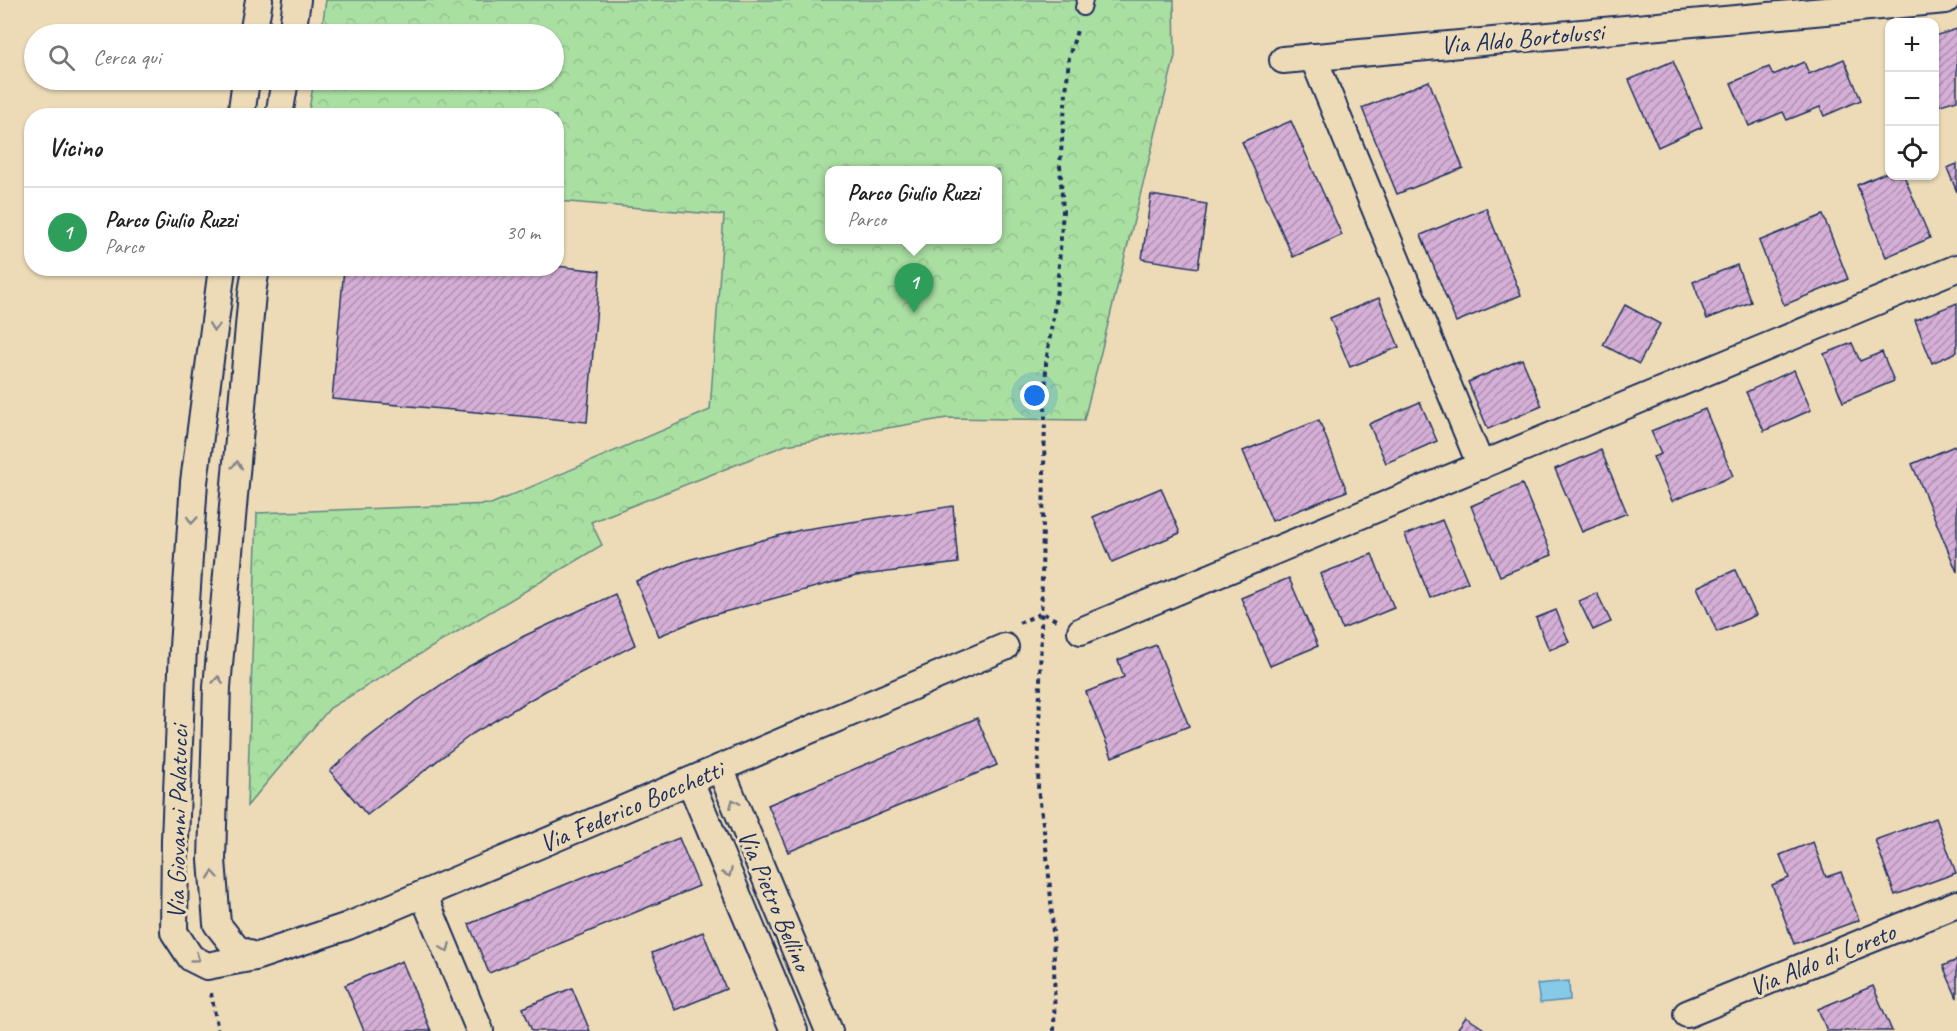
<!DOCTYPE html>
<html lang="it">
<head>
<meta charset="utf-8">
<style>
  body { margin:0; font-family:Caveat,sans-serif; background:#f2f2f2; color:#222 }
  .controls { position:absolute; right:18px; top:18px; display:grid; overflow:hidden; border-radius:12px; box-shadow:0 2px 4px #0004 }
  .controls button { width:54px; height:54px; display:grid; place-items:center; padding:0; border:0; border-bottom:2px solid #e0e0e0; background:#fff; color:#222; font:30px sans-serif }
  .you { position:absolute; left:1035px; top:396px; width:21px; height:21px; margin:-15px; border:4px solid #fff; border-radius:50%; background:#1a73e8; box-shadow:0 0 0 9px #1a73e833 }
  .badge { display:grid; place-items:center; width:39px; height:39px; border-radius:50%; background:#2563eb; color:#fff; font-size:20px; font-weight:700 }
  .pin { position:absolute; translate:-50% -50px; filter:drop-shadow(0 2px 3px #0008) }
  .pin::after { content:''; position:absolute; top:32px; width:21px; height:18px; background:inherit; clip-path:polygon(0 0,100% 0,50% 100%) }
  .popup { position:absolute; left:825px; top:166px; width:177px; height:78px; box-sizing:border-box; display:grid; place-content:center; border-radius:12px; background:#fff; filter:drop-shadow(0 2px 4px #0005); font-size:20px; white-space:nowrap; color:#767676 }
  .popup b { font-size:22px; color:#222 }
  .popup::after { content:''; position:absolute; left:50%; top:100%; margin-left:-12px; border:12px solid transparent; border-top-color:#fff }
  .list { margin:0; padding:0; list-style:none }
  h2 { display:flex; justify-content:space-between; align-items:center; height:78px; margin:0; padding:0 24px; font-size:26px }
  h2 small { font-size:20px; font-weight:400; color:#767676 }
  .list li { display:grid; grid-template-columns:39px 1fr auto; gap:18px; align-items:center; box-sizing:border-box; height:90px; padding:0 24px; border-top:2px solid #e0e0e0 }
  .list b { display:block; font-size:22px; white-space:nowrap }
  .list p { margin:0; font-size:20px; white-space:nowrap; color:#767676 }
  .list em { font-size:20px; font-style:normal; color:#767676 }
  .icon { flex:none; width:33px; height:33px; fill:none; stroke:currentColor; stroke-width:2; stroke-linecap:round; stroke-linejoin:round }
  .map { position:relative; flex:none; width:1957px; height:1031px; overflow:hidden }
  .search { position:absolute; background:#fff; box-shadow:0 2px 4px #0004; left:24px; top:24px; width:540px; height:66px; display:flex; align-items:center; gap:15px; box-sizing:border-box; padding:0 21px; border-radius:33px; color:#767676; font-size:22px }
  .panel { position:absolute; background:#fff; box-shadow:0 2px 4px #0004; left:24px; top:108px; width:540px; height:168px; border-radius:24px }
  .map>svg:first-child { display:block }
  .forest { fill:url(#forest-crowns); stroke:#628780; stroke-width:1.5; fill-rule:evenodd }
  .water { fill:#86cae7; stroke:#5b8cb0; stroke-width:1.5 }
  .building { fill:url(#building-hatch); stroke:#1b2f5e; stroke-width:1.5 }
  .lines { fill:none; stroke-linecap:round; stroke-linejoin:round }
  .service-casing { stroke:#1b2f5e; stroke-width:18 }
  .minor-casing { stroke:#1b2f5e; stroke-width:30 }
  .path { stroke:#1b2f5e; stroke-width:4; stroke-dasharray:4.5 4.5; stroke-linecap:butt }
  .service { stroke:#eddbb8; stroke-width:14 }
  .minor { stroke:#eddbb8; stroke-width:26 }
  .oneway { stroke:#84858b }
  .labels { text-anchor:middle; stroke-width:6; stroke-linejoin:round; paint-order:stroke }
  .street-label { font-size:26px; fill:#1b2f5e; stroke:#eddbb8 }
</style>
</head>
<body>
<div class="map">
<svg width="1957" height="1031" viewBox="0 0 1957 1031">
  <defs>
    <pattern id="forest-crowns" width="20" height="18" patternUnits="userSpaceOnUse" patternTransform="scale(1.5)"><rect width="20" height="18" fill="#aadfa2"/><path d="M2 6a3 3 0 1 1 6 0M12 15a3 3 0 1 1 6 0" fill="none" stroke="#92c08e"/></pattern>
    <pattern id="building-hatch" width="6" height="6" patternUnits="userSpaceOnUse" patternTransform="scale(1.5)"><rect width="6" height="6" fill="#d6afd6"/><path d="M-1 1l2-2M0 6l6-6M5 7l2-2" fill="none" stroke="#ad8fb1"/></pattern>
  </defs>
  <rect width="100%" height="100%" fill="#eddbb8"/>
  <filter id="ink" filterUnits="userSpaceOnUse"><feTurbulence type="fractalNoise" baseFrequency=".0167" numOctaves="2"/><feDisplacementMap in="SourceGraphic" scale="12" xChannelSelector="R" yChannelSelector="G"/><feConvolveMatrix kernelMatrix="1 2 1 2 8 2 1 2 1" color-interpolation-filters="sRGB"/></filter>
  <g filter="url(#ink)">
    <path class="forest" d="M326 0H1174L1175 56 1084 420 947 418 786 445 591 522 602 545 330 708 247 806 257 513 491 504 710 410 724 215 557 201 556 116 308 115 314 80H554V34H321ZM830 170H998V240H830Z"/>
    <path class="water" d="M1569 981 1570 1000 1540 1003 1537 984Z"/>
    <g class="building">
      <path d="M1957 29V100L1934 107V60L1938 59 1934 47V36Z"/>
      <path d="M1844 59 1861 100 1824 116 1820 107 1787 120 1783 112 1749 126 1731 83 1769 67 1773 75 1804 62 1809 74Z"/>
      <path d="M1673 61 1702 127 1658 147 1629 80Z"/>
      <path d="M1429 81 1463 168 1397 194 1362 108Z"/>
      <path d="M1291 121 1342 235 1293 257 1242 142Z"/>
      <path d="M1957 164V192L1947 168Z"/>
      <path d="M1890 171V176H1904L1930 238 1886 257 1857 185Z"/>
      <path d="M1151 195 1207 204 1198 268 1142 259Z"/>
      <path d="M1486 208 1521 295 1456 322 1421 235Z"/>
      <path d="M1823 215 1848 279 1784 305 1759 241Z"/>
      <path d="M1737 265 1751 302 1707 319 1693 282Z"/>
      <path d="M556 266 600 271 587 422 332 399 344 268H556Z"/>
      <path d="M1379 298 1399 347 1350 367 1330 318Z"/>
      <path d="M1957 303V352L1932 363 1915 320Z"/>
      <path d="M1625 305 1660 324 1639 364 1603 345Z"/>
      <path d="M1852 343 1860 361 1882 352 1894 381 1843 402 1824 354Z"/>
      <path d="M1522 359 1542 406 1488 429 1468 382Z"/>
      <path d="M1794 370 1811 410 1764 431 1746 392Z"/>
      <path d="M1420 402 1437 441 1386 463 1369 424Z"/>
      <path d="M1705 409 1733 476 1672 501 1653 457 1661 454 1651 431Z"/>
      <path d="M1319 420 1347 491 1272 521 1243 451Z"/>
      <path d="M1957 445V572L1912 464Z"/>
      <path d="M1601 450 1627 513 1582 532 1555 469Z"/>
      <path d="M1522 484 1552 555 1500 576 1471 506Z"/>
      <path d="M1161 488 1180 533 1112 562 1093 517Z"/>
      <path d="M953 506 958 563 856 576 702 618 659 636 636 581 688 560 800 530Z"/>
      <path d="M1442 520 1468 582 1430 598 1405 535Z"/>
      <path d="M1372 554 1394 608 1342 629 1320 574Z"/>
      <path d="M1735 570 1756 615 1717 632 1697 587Z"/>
      <path d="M1289 578 1318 646 1270 666 1241 598Z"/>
      <path d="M1597 593 1611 622 1593 630 1579 601Z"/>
      <path d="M615 594 635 645 547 690 472 734 367 815 330 771 366 739 411 705 466 668 524 636Z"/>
      <path d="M1556 610 1569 642 1549 650 1536 618Z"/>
      <path d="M1156 645 1189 726 1112 757 1086 692 1124 677 1118 660Z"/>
      <path d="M977 718 997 765 788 852 768 805Z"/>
      <path d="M1936 818 1956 873 1895 895 1875 840Z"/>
      <path d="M679 838 699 886 489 973 469 924Z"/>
      <path d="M1813 842 1826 877 1841 872 1859 920 1794 944 1772 885 1789 878 1780 855Z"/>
      <path d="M703 932 726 989 675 1010 652 953Z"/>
      <path d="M1957 960V998L1943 966Z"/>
      <path d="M402 961 431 1031H364L345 985Z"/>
      <path d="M1873 986 1892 1031H1827L1818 1009Z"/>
      <path d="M572 988 590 1031H532L523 1008Z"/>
      <path d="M1466 1017 1487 1031H1456Z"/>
    </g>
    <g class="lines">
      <g class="service-casing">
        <path id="service" d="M1083 8 1085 0"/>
      </g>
      <g class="minor-casing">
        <g id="minor">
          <path d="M253 34 259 0"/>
          <path d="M292 34 297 0"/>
          <path d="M1313 57 1481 466"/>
          <path d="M1283 60 1946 0"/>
          <path d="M241 116 246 80"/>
          <path d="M279 116 285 80"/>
          <path d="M222 268 194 482 183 647 175 840 174 932 191 958 207 966 255 957 348 926 1005 647"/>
          <path d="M1081 631 1957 268"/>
          <path d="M720 768 829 1031"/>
          <path d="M690 781 794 1031"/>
          <path d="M423 894 480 1031"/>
          <path d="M255 957 236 948 217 924 212 860 217 687 252 293 256 268"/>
          <path d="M1687 1014 1957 904"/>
        </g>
      </g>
      <g class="path">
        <path d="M1019 623 1042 613 1056 620"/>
        <path d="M211 993 218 1031"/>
        <path d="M1054 1031C1056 951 1051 869 1038 790L1046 363 1057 290 1063 211 1060 165 1069 57 1078 27"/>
      </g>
      <use href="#service" class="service"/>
      <use href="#minor" class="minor"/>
    </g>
    <defs><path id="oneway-chevron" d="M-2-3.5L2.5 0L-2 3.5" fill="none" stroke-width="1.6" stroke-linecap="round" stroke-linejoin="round" transform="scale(1.5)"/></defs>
    <g class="oneway">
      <use href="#oneway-chevron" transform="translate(214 327) rotate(97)"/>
      <use href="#oneway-chevron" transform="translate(237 465) rotate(-85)"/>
      <use href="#oneway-chevron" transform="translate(192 520) rotate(94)"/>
      <use href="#oneway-chevron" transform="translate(218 680) rotate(-86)"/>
      <use href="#oneway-chevron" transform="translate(734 803) rotate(-113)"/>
      <use href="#oneway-chevron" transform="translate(728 873) rotate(67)"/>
      <use href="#oneway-chevron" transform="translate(213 875) rotate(-95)"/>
      <use href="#oneway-chevron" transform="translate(446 948) rotate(67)"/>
      <use href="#oneway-chevron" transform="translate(196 958) rotate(36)"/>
    </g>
  </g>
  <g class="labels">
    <g class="street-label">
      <text transform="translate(1522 38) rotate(-5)" y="9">Via Aldo Bortolussi</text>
      <text transform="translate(631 806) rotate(-23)" y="9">Via Federico Bocchetti</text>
      <text transform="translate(177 822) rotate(-89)" y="9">Via Giovanni Palatucci</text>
      <text transform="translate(775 900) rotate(67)" y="9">Via Pietro Bellino</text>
      <text transform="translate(1822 959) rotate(-22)" y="9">Via Aldo di Loreto</text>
    </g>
  </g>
</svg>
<div class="controls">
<button>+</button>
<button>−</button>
<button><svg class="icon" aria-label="locate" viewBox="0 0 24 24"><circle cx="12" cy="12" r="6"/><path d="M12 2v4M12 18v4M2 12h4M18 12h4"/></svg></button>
</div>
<div class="you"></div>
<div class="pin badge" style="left:914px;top:313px;background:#2e9e5b">1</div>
<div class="popup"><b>Parco Giulio Ruzzi</b>Parco</div>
<div class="search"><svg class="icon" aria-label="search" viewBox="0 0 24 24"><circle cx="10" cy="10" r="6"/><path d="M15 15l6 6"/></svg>Cerca qui</div>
<section class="panel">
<h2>Vicino<small></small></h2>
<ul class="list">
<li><span class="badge" style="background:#2e9e5b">1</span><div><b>Parco Giulio Ruzzi</b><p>Parco</p></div><em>30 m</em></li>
</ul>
</section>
</div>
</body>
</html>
